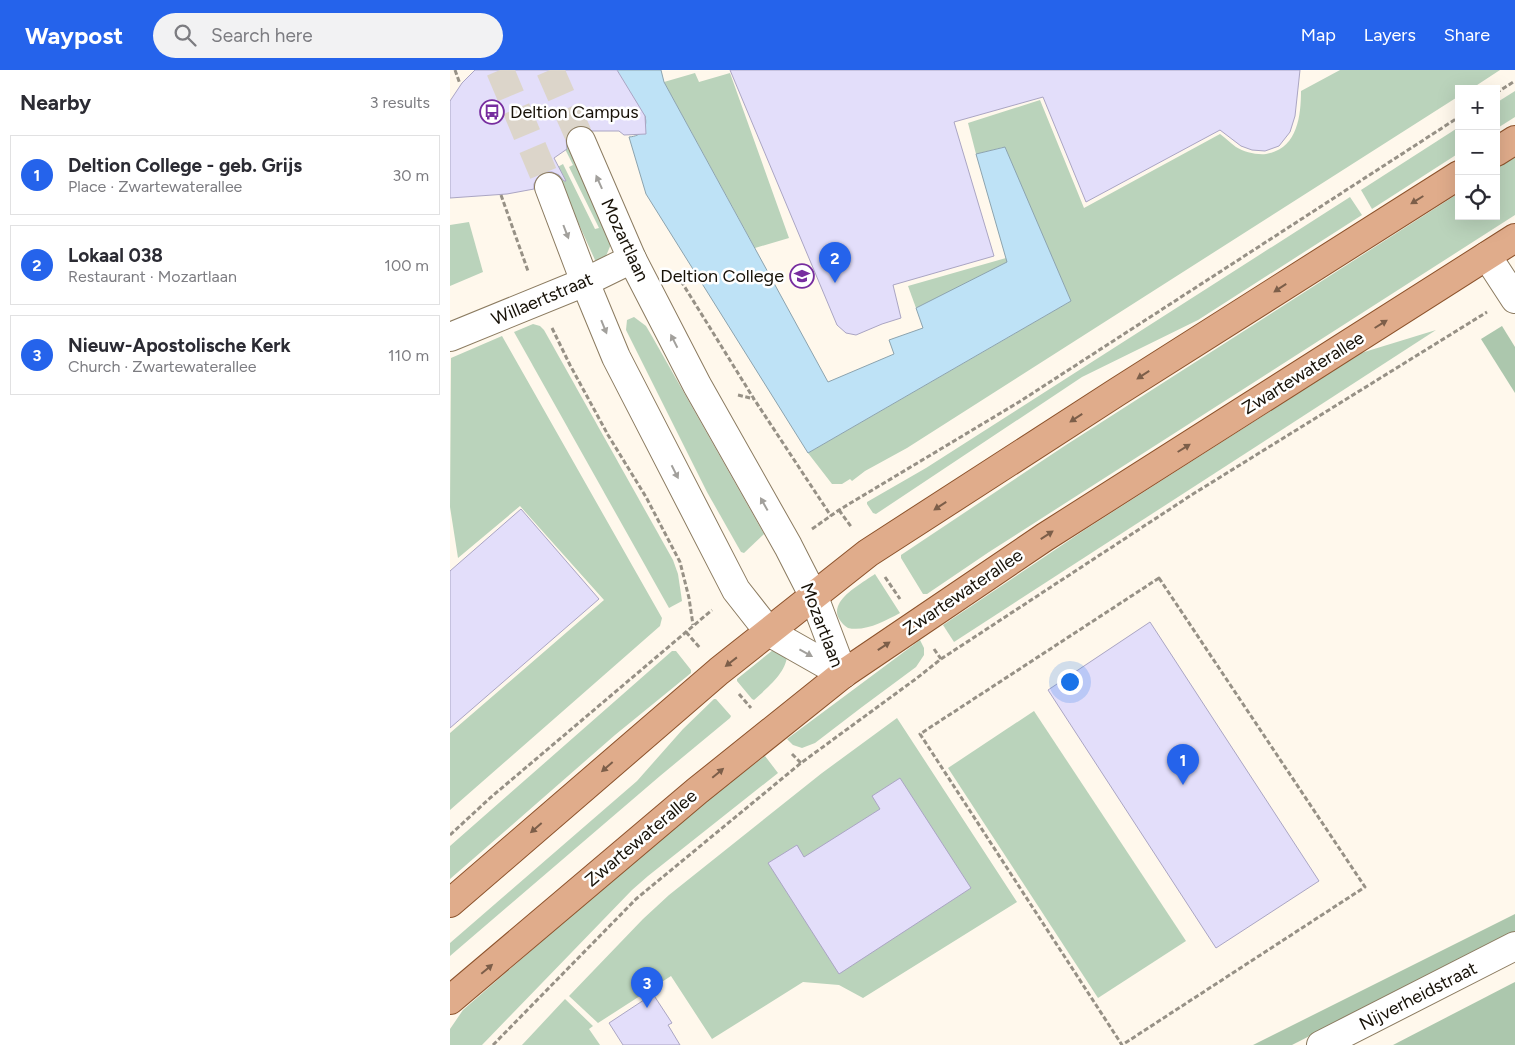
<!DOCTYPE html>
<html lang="en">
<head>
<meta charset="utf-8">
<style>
  body { margin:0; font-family:Figtree,sans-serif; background:#f2f2f3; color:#2b2b33 }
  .controls { position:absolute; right:15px; top:15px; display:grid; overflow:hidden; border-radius:0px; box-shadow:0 5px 20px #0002 }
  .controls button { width:45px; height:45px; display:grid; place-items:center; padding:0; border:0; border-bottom:1px solid #e1e1e2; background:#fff; color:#2b2b33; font:25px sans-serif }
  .you { position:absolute; left:619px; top:611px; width:18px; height:18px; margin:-12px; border:4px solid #fff; border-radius:50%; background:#1a73e8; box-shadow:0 0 0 8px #1a73e833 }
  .badge { display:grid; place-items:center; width:32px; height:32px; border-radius:50%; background:#2563eb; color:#fff; font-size:16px; font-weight:700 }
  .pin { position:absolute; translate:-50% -41px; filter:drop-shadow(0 1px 2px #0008) }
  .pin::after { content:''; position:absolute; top:26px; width:18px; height:15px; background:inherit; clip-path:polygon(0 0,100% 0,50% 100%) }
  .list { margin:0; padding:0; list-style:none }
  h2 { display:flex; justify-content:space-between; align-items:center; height:65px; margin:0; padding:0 20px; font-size:21px }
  h2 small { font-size:16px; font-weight:400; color:#7c7c81 }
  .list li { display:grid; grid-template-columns:32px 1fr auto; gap:15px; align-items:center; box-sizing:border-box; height:80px; margin:0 10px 10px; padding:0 10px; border:1px solid #e1e1e2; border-radius:0px }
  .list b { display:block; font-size:19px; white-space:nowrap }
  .list p { margin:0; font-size:16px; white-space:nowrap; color:#7c7c81 }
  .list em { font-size:16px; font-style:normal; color:#7c7c81 }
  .icon { flex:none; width:28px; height:28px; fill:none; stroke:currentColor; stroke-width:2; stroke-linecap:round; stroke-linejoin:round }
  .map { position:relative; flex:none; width:1065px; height:975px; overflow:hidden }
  header { display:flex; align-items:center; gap:30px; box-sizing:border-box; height:70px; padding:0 25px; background:#2563eb; color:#fff }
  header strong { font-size:24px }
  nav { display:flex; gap:28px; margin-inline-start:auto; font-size:18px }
  .search { width:350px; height:45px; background:#f2f2f3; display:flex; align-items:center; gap:12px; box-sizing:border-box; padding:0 18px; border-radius:28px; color:#7c7c81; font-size:19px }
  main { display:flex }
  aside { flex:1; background:#fff }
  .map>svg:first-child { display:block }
  .green { fill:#bad3bb }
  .forest { fill:#acc7ad }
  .water { fill:#bee2f6; stroke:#8ca3ae }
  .building { fill:#e3defa; stroke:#aaa5c3 }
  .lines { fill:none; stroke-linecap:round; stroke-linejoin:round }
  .minor-tunnel { stroke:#dcd5ca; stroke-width:28; stroke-dasharray:28 14; stroke-linecap:butt }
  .minor-casing { stroke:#8b7b60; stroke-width:30 }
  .major-casing { stroke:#8c522b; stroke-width:30 }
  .path { stroke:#979186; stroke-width:3; stroke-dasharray:5 2.5; stroke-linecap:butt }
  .minor { stroke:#fff; stroke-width:28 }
  .major { stroke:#e0ac8b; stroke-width:28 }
  .oneway { fill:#a2a09c }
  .oneway2 { fill:#7c5e49 }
  .labels { text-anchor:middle; stroke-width:5; stroke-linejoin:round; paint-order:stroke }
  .poi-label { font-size:18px; fill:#171107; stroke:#fff; text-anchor:start }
  .street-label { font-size:18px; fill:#171107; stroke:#fff }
</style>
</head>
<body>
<header>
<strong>Waypost</strong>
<div class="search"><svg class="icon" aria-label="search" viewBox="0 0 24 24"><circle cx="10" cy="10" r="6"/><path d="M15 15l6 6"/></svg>Search here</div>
<nav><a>Map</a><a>Layers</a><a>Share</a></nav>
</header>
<main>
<aside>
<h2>Nearby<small>3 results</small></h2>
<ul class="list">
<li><span class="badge">1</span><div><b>Deltion College - geb. Grijs</b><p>Place · Zwartewaterallee</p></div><em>30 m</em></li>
<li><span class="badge">2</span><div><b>Lokaal 038</b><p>Restaurant · Mozartlaan</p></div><em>100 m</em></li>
<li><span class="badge">3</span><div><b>Nieuw-Apostolische Kerk</b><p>Church · Zwartewaterallee</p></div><em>110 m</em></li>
</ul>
</aside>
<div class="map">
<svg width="1065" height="975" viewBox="0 0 1065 975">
  <rect width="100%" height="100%" fill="#fff8ec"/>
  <g class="green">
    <path d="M890 0H1050L1021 19H1009V26L457 378 415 401 402 411 400 409 392 414H382L358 383 621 231 554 77 526 84 518 53 590 30 634 138 770 64C776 68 780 73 786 77 794 82 806 85 816 84 847 79 851 47 851 21Z"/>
    <path d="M245 3 249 12 280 3 339 168 305 178 214 12Z"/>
    <path d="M1065 21V47L1046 59V33Z"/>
    <path d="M1009 57V83L922 139 911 120Z"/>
    <path d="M122 69 161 174 156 186 150 192 145 190 104 99 113 94 145 159 149 158 119 97 123 95 114 77 115 72Z"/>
    <path d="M1065 87V145L539 482 477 524H473L451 488V485L616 375 1009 123V146H1046V99Z"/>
    <path d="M900 127 912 145 748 250 632 307 426 444 423 443 417 434V432L476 398Z"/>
    <path d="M19 152 33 202 0 216V155Z"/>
    <path d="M556 188 558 192 466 238 458 216Z"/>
    <path d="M184 247 196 256 203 268 314 464 294 483 291 482 257 422 176 260 177 250Z"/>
    <path d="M83 254 90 256 94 260 223 490 228 504 232 531 219 538 64 262Z"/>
    <path d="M986 260 504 572 493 555 636 459 911 283Z"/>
    <path d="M52 266 212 548 210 556 0 740V663L154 530 70 436 8 488 0 437 1 288Z"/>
    <path d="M425 504 450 543C435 551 415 562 398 558 368 536 408 516 425 504Z"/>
    <path d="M470 570 474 578V585L466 597 412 637 365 673 352 678 343 675 337 669Z"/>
    <path d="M323 580 337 586C336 603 316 619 304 630L302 629 287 611V609Z"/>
    <path d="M222 581H226L241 600V603L165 665 0 809V776Z"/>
    <path d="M264 629H266L281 646 280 648 210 706 0 886V873L187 711 233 659Z"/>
    <path d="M584 641 736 871 648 928 498 698Z"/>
    <path d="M447 648 567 832 413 928 389 915 353 912 262 969 221 906 148 953 119 926 193 849 219 825 372 703Z"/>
    <path d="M315 686 328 703 198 806 182 820 32 975H0V959L13 940 178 796 260 728Z"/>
    <path d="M115 929 143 956 139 959 150 975H72Z"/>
  </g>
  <g class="forest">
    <path d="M1052 256 1065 277V323L1031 269Z"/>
    <path d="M1065 844V861L842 975H803Z"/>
    <path d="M1065 912V975H943L1061 914Z"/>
  </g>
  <path class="water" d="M156 0H211L214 12 378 312 444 284 439 270 473 258 466 238 557 192 526 84 555 77 621 231 358 383 196 124 179 67C192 66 198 58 195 46Z"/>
  <g class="building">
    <path d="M25 0H167L195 46 196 64 174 65 169 61H142L133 56 125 57 119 61 116 69 117 79 104 88 116 111H114L109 105 102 102H94L87 108 84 114V119L57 124 0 128V31L12 13Z"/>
    <path d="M280 0H850L845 46 840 62 829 76 815 81 802 80 791 76 770 60 636 132 593 27 504 52 544 186 443 215 451 248 432 254 406 265 396 263 387 255Z"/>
    <path d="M71 439 149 529 0 658V501Z"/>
    <path d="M700 552 869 811 766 878 598 620Z"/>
    <path d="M450 708 521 818 389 904 318 793 347 775 354 787 430 739 422 726Z"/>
    <path d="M203 924 222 953 218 955 230 975H173L159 953Z"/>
  </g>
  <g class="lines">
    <g class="minor-tunnel">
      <path d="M50 0 99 117"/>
      <path d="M100 0 131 71"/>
    </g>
    <g class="minor-casing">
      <g id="minor">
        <path d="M131 71 182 189 247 315 338 476 364 527 393 604"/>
        <path d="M99 117 135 212 166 287 286 520 319 562 393 604"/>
        <path d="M1037 186 1065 229"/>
        <path d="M0 267 135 212 182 189"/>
        <path d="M871 975 1065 876"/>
      </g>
    </g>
    <g class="major-casing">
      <g id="major">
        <path d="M1046 82 1065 70"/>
        <path d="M0 833 269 601 418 483 667 322 1009 105"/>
        <path d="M0 930 247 721 393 604 595 467 1065 168"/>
      </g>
    </g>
    <g class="path">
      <path d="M5 0 10 14"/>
      <path d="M1046 23 1065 11"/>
      <path d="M51 125 78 201"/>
      <path d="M231 211 304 329 381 446"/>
      <path d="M102 258 120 295 158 365 196 427 230 492 239 528 243 555"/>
      <path d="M288 325 304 329"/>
      <path d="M389 440 402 458"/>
      <path d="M362 459 389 440 569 332 1009 47"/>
      <path d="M435 507 450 529"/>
      <path d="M709 508 915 817 672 975 470 664Z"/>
      <path d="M236 562 250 578"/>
      <path d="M484 579 491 589"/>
      <path d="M289 624 301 638"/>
      <path d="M342 684 351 693"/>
      <path d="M0 765 40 728 262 540"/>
      <path d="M43 975 186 829 351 693 467 608 491 589 743 424 1037 242"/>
    </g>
    <use href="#minor" class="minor"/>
    <use href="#major" class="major"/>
  </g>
  <defs><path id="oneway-solid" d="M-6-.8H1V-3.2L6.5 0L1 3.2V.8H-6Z" transform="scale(1.25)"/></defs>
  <g class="oneway">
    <use href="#oneway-solid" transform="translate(149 112) rotate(-114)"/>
    <use href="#oneway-solid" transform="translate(116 162) rotate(69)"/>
    <use href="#oneway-solid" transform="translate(154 257) rotate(68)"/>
    <use href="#oneway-solid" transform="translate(224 271) rotate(-117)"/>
    <use href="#oneway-solid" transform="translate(225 402) rotate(63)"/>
    <use href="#oneway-solid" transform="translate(314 434) rotate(-119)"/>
    <use href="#oneway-solid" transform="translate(356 583) rotate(29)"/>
  </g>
  <g class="oneway2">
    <use href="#oneway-solid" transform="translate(967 130) rotate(148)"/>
    <use href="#oneway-solid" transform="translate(830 218) rotate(147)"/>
    <use href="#oneway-solid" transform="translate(931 254) rotate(-32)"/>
    <use href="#oneway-solid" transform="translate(693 305) rotate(147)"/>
    <use href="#oneway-solid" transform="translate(626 348) rotate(147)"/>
    <use href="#oneway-solid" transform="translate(734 378) rotate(-32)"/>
    <use href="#oneway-solid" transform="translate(490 436) rotate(147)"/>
    <use href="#oneway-solid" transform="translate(597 465) rotate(-33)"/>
    <use href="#oneway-solid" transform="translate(434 576) rotate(-34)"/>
    <use href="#oneway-solid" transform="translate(281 592) rotate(142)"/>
    <use href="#oneway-solid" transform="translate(157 697) rotate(139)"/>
    <use href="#oneway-solid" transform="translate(268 703) rotate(-40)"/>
    <use href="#oneway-solid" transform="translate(86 758) rotate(139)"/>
    <use href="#oneway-solid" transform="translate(37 899) rotate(-40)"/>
  </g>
  <defs>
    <g id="bus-ring" transform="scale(1.25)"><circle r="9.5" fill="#fff" stroke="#772d9f" stroke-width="1.5"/><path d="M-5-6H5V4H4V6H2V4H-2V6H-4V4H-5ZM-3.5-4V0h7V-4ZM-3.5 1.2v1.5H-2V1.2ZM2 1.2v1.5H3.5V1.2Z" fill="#772d9f"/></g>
    <g id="university-ring" transform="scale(1.25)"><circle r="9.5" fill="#fff" stroke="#772d9f" stroke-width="1.5"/><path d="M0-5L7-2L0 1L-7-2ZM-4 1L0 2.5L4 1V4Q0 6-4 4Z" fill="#772d9f"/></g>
  </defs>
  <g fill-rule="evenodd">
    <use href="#bus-ring" x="42" y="42"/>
    <use href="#university-ring" x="352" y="206"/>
  </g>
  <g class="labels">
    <g class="poi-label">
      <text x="60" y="48">Deltion Campus</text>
      <text x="334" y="212" text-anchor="end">Deltion College</text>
    </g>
    <g class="street-label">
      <text transform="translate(175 170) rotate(65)" y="6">Mozartlaan</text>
      <text transform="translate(92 229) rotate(-23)" y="6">Willaertstraat</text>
      <text transform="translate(853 303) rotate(-32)" y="6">Zwartewaterallee</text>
      <text transform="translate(513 522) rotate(-34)" y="6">Zwartewaterallee</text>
      <text transform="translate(372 555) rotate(69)" y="6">Mozartlaan</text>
      <text transform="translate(191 768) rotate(-40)" y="6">Zwartewaterallee</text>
      <text transform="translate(968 926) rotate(-27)" y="6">Nijverheidstraat</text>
    </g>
  </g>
</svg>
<div class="controls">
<button>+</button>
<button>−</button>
<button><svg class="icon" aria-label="locate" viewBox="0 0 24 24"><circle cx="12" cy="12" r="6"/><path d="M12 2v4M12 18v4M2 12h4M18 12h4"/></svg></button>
</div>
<div class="you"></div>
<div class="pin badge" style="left:733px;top:715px">1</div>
<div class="pin badge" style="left:385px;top:213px">2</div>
<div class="pin badge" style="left:197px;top:938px">3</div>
</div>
</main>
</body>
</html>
